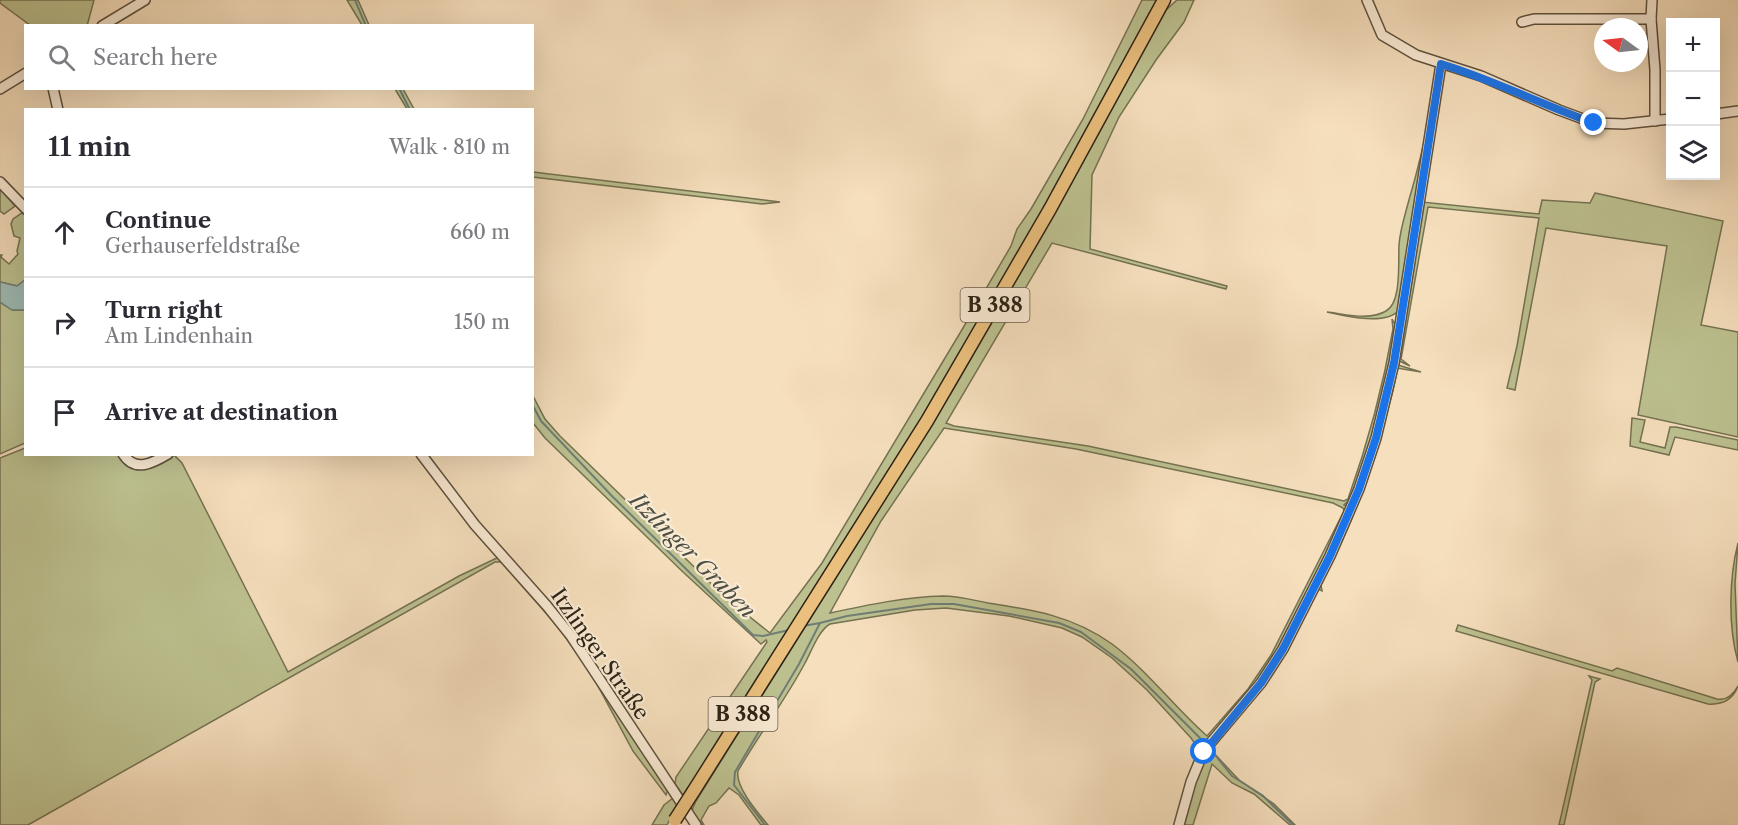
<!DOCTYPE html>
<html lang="en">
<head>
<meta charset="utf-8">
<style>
  body { margin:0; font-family:"Libre Caslon Text",serif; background:#f2f2f3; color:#2b2b33 }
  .controls { position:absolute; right:18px; top:18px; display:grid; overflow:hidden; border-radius:0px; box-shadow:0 6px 24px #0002 }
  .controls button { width:54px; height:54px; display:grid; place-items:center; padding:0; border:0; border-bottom:2px solid #e1e1e2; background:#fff; color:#2b2b33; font:30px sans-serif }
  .compass { position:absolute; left:1594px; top:18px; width:54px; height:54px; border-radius:50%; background:#fff; box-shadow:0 6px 24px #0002; rotate:285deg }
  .stop { position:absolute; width:18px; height:18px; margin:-14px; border:4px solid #1a73e8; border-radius:50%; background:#fff }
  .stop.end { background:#1a73e8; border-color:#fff; box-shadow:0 2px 6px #0008 }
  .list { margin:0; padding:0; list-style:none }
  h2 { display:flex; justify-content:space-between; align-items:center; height:78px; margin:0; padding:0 24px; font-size:26px }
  h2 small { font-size:20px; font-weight:400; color:#7c7c81 }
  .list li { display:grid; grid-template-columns:39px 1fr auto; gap:18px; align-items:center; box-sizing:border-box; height:90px; padding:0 24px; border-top:2px solid #e1e1e2 }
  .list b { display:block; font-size:22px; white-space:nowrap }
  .list p { margin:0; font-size:20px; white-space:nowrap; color:#7c7c81 }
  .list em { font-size:20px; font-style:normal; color:#7c7c81 }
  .icon { flex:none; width:33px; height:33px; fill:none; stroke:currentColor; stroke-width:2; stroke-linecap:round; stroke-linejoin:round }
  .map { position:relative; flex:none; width:1738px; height:825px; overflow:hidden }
  .search { position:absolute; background:#fff; box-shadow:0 6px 24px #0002; left:24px; top:24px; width:510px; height:66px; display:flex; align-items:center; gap:15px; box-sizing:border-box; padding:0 21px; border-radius:0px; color:#7c7c81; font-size:22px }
  .panel { position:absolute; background:#fff; box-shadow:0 6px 24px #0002; left:24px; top:108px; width:510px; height:348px; border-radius:0px }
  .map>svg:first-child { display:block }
  .green { fill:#bdc190; stroke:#747252; stroke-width:1.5; fill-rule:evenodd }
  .water { fill:#9dbcb5; stroke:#707e75; stroke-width:1.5 }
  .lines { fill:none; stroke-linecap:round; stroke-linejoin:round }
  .stream { stroke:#707e75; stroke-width:2 }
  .minor-casing { stroke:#5e513e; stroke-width:12 }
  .major-casing { stroke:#2c2214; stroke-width:15 }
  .minor { stroke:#f9ead4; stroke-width:9 }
  .major { stroke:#ebc07e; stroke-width:12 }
  .major-bridge-casing { stroke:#2c2214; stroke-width:15; stroke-linecap:butt }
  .major-bridge { stroke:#ebc07e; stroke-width:12 }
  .route { stroke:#1a73e8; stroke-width:8 }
  .labels { text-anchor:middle; stroke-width:4.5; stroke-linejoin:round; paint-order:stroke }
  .shield { fill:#f9ead4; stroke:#6a5e4e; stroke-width:1.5 }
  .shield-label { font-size:20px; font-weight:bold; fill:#2c2214 }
  .street-label { font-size:21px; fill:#2c2214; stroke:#f9ead4 }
  .water-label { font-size:22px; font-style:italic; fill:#4e5044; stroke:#f9ead4 }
</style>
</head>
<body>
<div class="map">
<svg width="1738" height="825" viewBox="0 0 1738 825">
  <rect width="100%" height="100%" fill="#f6dfbd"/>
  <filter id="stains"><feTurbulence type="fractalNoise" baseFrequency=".00333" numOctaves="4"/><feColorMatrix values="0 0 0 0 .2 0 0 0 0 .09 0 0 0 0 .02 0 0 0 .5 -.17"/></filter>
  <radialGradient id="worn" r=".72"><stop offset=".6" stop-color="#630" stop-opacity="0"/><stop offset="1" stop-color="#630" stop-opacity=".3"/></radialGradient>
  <g class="green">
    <path d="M0 0H94L87 26 30 25 0 3Z"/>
    <path d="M347 0H358L369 25H362Z"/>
    <path d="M1142 0H1159L1120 74 944 384 691 787 689 786 683 795 675 784 676 777 767 642 766 640 761 644 683 572 545 438 533 423 532 394 545 419 560 436 726 598 770 633 822 563 963 328 1011 246 1017 229 1031 209 1083 119Z"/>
    <path d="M1177 0H1194L1184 22 1156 60 1119 117 1092 175 1090 249 1227 286 1226 289 1052 243 946 423 954 426 1088 446 1344 501 1348 499C1368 443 1383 387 1393 329L1392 319 1396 326 1386 383 1377 421 1351 502H1347L1344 505 1347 506 1341 526 1269 665 1191 770 1199 749 1191 738 1147 690 1112 658 1082 637 1062 628 1009 616 946 608 915 610 830 624C819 630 811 652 805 663 785 701 759 734 738 771 735 787 758 813 768 825H761L739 795 729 788 716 803 709 806 701 820 704 825H699L692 810 696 801 954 388 1044 232 1166 10ZM944 428 1076 449 1333 503 1343 508 1344 511 1271 655 1248 689 1207 736C1174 707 1148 671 1112 644 1073 616 1034 610 988 603 973 600 958 596 943 596 905 597 867 605 830 613L881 521Z"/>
    <path d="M395 89H403L414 109H407Z"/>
    <path d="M1425 139 1399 310C1386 326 1345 316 1327 312 1345 314 1370 321 1386 311 1402 302 1398 262 1399 245 1400 229 1406 212 1410 196 1416 177 1420 158 1425 139Z"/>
    <path d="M533 172 780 202 762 204 533 177Z"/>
    <path d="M0 188 15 206 4 214 0 211Z"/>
    <path d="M1595 193 1723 221 1701 325 1738 332V437L1638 415 1667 246 1546 228 1515 390 1507 388 1517 346 1539 218 1428 207 1401 359 1410 366 1397 360 1422 202 1539 214 1542 200 1590 203Z"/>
    <path d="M22 213 26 216 25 280 17 286 0 282V255H2L1 257 9 264 18 254 17 251 20 238 14 236 11 224 13 219Z"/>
    <path d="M0 302 13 310H26L25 443 0 454Z"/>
    <path d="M1398 365 1421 372 1397 368C1396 381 1392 395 1388 409 1374 471 1350 528 1321 585L1322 591 1318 589 1358 501 1396 366Z"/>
    <path d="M1632 418 1645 420 1640 442 1665 448 1670 427H1676L1738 440V450L1675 437 1669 455 1630 446Z"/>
    <path d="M25 448 26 454 119 455 123 460 157 465 174 455 182 463 288 672 459 576 499 557 561 628 668 789 666 795 633 751 592 675 559 628 501 562H495L28 825H0V458Z"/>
    <path d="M1738 543 1735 584 1738 662C1728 627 1729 578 1738 543Z"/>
    <path d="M1458 625 1612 671 1617 668 1717 699C1727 701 1733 695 1738 686 1733 700 1722 705 1708 704L1456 631Z"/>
    <path d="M1589 676 1600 679 1595 682 1564 825H1559L1592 680Z"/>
    <path d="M1210 749 1239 780 1274 804 1295 825H1290L1254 794 1232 783 1212 764 1193 825H1182L1193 785Z"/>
    <path d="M673 798 678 804 667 825H652L664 805Z"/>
  </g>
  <path class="water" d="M25 280V310H12L0 302V282L17 286Z"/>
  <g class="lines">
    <g class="stream">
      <path d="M355 0 366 26"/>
      <path d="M399 88 410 110"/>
      <path d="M532 404 541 421 612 496 753 635 763 636 789 630"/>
      <path d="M820 623 847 616 931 604H954L1059 623 1081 632 1131 669 1204 742"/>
      <path d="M1212 751 1232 776 1262 795 1293 825"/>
      <path d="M765 825 734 785 735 772 799 664 820 623 803 626"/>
    </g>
    <g class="minor-casing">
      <g id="minor">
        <path d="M1367 0 1382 35 1416 55 1481 76 1559 110 1594 123 1624 124 1670 119"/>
        <path d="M1652 0 1651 19 1655 70V121"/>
        <path d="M1522 22 1534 19H1651"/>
        <path d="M102 26 145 0"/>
        <path d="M53 88 58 110"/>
        <path d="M0 89 26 73"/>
        <path d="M1716 114 1738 111"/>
        <path d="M0 182 26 209"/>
        <path d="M123 454C135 473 153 463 168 454"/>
        <path d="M421 454 475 525 547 606 571 636 696 825"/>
        <path d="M1179 825 1191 782 1200 760 1208 746 1261 683 1283 649 1330 556 1359 489 1376 438 1394 363 1441 64"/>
      </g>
    </g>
    <g class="major-casing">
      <path id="major" d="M693 792 927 421 1050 209 1164 0"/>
    </g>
    <use href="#minor" class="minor"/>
    <use href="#major" class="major"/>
    <g class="major-bridge-casing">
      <path id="major-bridge" d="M675 820 693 792"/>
    </g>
    <use href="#major-bridge" class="major-bridge"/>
  </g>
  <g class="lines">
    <path class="route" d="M1204 752 1261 683 1283 649 1330 556 1359 489 1376 438 1394 363 1441 64C1494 80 1542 105 1594 123"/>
  </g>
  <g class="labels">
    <g class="shield">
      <rect x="960.5" y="288" width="69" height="34" rx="4.5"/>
      <rect x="708.5" y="697" width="69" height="34" rx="4.5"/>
    </g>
    <g class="shield-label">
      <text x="995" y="312">B 388</text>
      <text x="743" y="721">B 388</text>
    </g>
    <g class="street-label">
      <text transform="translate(600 654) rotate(55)" y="7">Itzlinger Straße</text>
    </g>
    <g class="water-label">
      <text transform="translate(693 555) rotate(45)" y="8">Itzlinger Graben</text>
    </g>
  </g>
  <rect width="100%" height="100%" filter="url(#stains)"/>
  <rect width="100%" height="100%" fill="url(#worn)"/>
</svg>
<div class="controls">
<button>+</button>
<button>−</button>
<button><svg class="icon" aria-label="layers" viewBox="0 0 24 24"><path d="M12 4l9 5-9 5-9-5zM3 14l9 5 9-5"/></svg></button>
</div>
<svg class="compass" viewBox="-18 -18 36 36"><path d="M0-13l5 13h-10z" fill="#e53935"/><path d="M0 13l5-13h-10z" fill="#7c7c81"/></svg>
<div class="stop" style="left:1204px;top:752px"></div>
<div class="stop end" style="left:1594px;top:123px"></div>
<div class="search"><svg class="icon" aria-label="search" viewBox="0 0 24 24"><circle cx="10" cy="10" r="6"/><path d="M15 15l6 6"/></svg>Search here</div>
<section class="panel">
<h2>11 min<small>Walk · 810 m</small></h2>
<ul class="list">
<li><svg class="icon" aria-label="ahead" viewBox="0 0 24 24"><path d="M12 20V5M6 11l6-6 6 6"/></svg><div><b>Continue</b><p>Gerhauserfeldstraße</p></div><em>660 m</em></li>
<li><svg class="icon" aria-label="right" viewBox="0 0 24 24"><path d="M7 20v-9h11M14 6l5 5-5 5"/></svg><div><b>Turn right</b><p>Am Lindenhain</p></div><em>150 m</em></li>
<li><svg class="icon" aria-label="arrive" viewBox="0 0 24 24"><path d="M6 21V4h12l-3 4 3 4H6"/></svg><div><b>Arrive at destination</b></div></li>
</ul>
</section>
</div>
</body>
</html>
